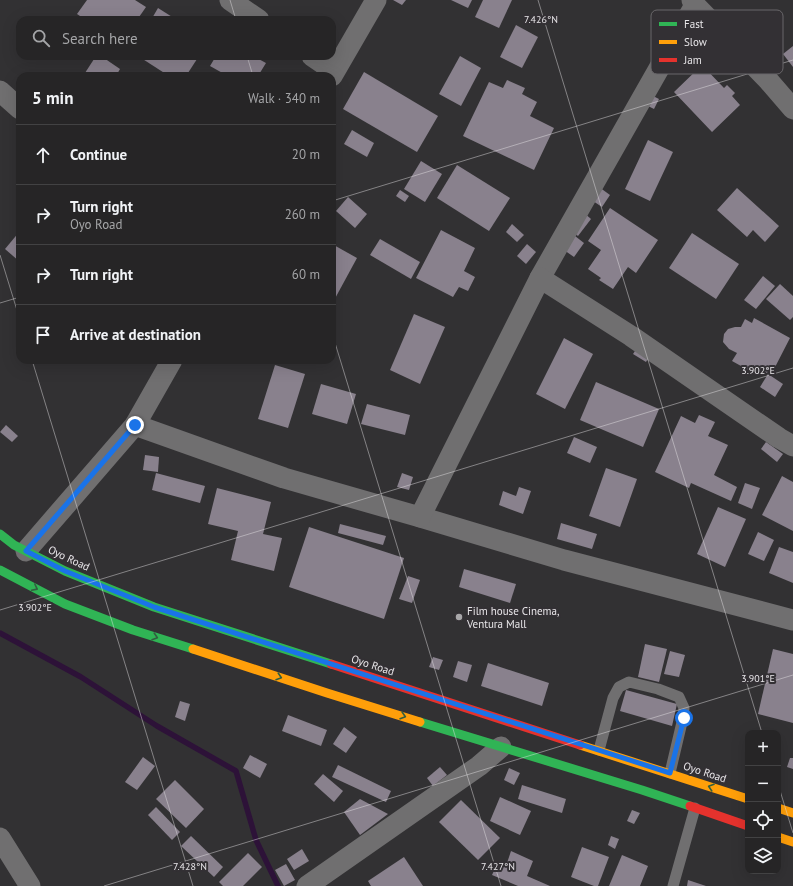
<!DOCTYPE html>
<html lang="en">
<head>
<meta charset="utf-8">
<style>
  body { margin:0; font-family:"PT Sans",sans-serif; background:#2e2d2e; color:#f1f3f6 }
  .controls { position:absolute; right:12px; bottom:12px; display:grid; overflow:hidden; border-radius:8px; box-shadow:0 4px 16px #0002 }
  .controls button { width:36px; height:36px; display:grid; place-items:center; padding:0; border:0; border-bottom:1px solid #424243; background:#262526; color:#f1f3f6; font:20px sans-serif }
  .stop { position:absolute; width:12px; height:12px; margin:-9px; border:3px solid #1a73e8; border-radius:50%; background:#fff }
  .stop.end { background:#1a73e8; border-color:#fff; box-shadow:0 1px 4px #0008 }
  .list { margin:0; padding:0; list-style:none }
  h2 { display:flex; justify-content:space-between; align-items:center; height:52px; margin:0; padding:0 16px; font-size:17px }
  h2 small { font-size:13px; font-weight:400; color:#a4a5a7 }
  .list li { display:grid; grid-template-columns:26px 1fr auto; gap:12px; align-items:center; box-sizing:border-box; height:60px; padding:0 16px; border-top:1px solid #424243 }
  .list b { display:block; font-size:15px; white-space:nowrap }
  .list p { margin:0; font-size:13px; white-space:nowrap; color:#a4a5a7 }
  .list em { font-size:13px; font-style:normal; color:#a4a5a7 }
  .icon { flex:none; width:22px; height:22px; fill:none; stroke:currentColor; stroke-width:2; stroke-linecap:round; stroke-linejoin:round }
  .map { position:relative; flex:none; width:793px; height:886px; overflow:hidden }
  .search { position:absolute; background:#262526; box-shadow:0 4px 16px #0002; left:16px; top:16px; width:320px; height:44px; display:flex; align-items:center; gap:10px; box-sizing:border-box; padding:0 14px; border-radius:12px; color:#a4a5a7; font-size:15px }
  .panel { position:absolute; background:#262526; box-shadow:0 4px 16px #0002; left:16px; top:72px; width:320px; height:292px; border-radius:12px }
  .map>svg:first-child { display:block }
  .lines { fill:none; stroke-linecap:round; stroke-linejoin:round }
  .stream { stroke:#2d1238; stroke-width:5.5 }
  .building { fill:#89818d }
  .lane { stroke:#706f70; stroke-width:11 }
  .street { stroke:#706f70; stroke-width:21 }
  .fast { stroke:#30b455; stroke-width:9 }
  .slow { stroke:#ff9f0a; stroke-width:9 }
  .jam { stroke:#e5322d; stroke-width:9 }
  .oneway { stroke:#325e40 }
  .route { stroke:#1a73e8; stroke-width:5 }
  .ticks { fill:none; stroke:#e8e6e9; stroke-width:1; stroke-opacity:0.45 }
  .poi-dot { fill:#a8a7a9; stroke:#333034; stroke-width:1.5 }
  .labels { text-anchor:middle; stroke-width:4; stroke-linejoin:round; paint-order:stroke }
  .street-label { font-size:11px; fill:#e8e6e9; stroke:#333034 }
  .poi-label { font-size:11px; fill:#e8e6e9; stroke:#333034; text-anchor:start }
  .key { fill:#333034; stroke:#69676a; stroke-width:1 }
  .key-label { font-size:11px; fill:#e8e6e9 }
  .ticks-label { font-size:10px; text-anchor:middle; fill:#e8e6e9; stroke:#333034; stroke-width:4; stroke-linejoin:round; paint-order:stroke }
</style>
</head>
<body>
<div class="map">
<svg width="793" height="886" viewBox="0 0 793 886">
  <rect width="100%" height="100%" fill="#323133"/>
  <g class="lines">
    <path class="stream" d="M0 633 81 677 157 726 236 771 256 840 278 886"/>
  </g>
  <g class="building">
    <path d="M87 0H135L146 7 137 20H86L77 14Z"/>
    <path d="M393 0H406L402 5Z"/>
    <path d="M451 0H472L468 8Z"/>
    <path d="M483 0H512L499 28 475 17Z"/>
    <path d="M158 8 177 20H151Z"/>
    <path d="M516 25 538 37 522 68 500 57Z"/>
    <path d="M793 46V67L783 54Z"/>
    <path d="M96 56H101L120 69 116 76H83Z"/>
    <path d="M138 56H199L186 76H169Z"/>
    <path d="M216 56H253L266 63 258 76H226V75L210 66Z"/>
    <path d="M460 56 481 68 461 106 439 94Z"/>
    <path d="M702 65 724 88 727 85 735 93 732 96 740 105 712 132 674 92Z"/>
    <path d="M364 72 438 116 417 152 343 109Z"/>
    <path d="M507 80 525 88 522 94 537 102 530 116 554 128 534 170 463 136 489 82 503 88Z"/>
    <path d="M649 94 659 99 654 109 644 104Z"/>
    <path d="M352 130 374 143 367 157 344 144Z"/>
    <path d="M648 140 673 152 650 201 625 189Z"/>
    <path d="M421 161 442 174 425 202 404 189Z"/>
    <path d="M457 165 510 198 489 231 437 198Z"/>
    <path d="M599 187 610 195 602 207 590 199Z"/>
    <path d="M737 188 779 226 765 242 753 230 747 237 717 210Z"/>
    <path d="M400 190 409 196 405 202 396 196Z"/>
    <path d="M348 197 367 214 355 228 336 211Z"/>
    <path d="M610 208 658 240 636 273 628 267 613 289 599 280 601 278 588 269 601 250 588 241Z"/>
    <path d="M583 212 591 219 578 236 569 229Z"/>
    <path d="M512 224 524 235 517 242 506 232Z"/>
    <path d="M441 230 475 248 464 271 475 277 468 291 459 287 453 297 416 278Z"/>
    <path d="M20 231V262L5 249Z"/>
    <path d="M692 233 739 264 716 299 669 268Z"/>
    <path d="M575 236 584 243 574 257 564 250Z"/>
    <path d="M380 239 420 262 411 279 370 255Z"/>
    <path d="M332 244 357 258 332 304Z"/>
    <path d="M527 244 536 252 526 264 517 256Z"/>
    <path d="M763 276 775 286 756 309 744 300Z"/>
    <path d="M780 284 793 296V317L790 320 766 299Z"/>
    <path d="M414 314 445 327 420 384 390 370Z"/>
    <path d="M754 318 790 338 772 373 768 371 767 373 753 365 750 371 732 361 737 353 729 349 723 342 724 334 728 329 735 327H741L745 319 752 323Z"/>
    <path d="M564 338 593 354 565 409 536 394Z"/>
    <path d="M639 345 651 353 646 362 633 354Z"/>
    <path d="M275 365 305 374 288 428 258 419Z"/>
    <path d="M768 374 783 384 775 397 760 387Z"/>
    <path d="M596 382 659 409 643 447 580 420Z"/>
    <path d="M321 384 356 394 347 424 312 414Z"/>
    <path d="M367 404 410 415 405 435 361 424Z"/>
    <path d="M699 415 715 422 708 436 728 445 714 475 737 487 731 501 691 483 689 488 655 472 681 416 695 423Z"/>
    <path d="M6 425 18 436 12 442 0 432Z"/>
    <path d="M574 437 597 447 590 463 567 453Z"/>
    <path d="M766 442 783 454 777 462 761 449Z"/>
    <path d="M145 455 159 457 158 472 143 470Z"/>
    <path d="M606 468 637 479 620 527 589 516Z"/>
    <path d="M156 473 205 486 200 503 152 490Z"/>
    <path d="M402 473 413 477 409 490 397 487Z"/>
    <path d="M782 476 793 482V531L762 515Z"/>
    <path d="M745 483 760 488 752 509 738 503Z"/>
    <path d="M519 487 531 491 523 514 499 505 503 491 516 496Z"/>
    <path d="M217 488 271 502 263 534 282 538 274 571 231 560 238 531 208 524Z"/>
    <path d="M718 507 746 519 725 567 697 554Z"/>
    <path d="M561 523 597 534 592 549 557 539Z"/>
    <path d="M340 524 386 536 383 545 338 533Z"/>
    <path d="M309 527 404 558 384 619 289 587Z"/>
    <path d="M758 532 774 540 764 561 748 554Z"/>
    <path d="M779 547 793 552V583L769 573Z"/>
    <path d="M464 569 516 584 510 603 459 587Z"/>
    <path d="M408 576 420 580 412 603 399 599Z"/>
    <path d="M645 644 667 649 659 682 638 677Z"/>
    <path d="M773 649 793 654V723L758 714Z"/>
    <path d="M670 651 685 655 679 677 664 674Z"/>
    <path d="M433 657 443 660 439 670 429 667Z"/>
    <path d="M458 661 472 665 467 682 453 677Z"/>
    <path d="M488 663 549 683 542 706 481 686Z"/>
    <path d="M626 690 677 704 672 726 620 711Z"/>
    <path d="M180 701 190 704 185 721 175 717Z"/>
    <path d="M288 715 327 730 321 746 282 731Z"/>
    <path d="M344 727 357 737 346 753 333 744Z"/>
    <path d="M250 755 267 764 260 778 243 768Z"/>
    <path d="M143 757 155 766 137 790 125 782Z"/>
    <path d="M790 758H793V769L787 767Z"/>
    <path d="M338 765 391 791 386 802 332 777Z"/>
    <path d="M440 767 447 775 433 786 427 778Z"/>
    <path d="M509 768 520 773 514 785 504 780Z"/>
    <path d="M323 774 343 791 334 802 314 784Z"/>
    <path d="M175 780 204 809 186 828 156 799Z"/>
    <path d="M522 785 566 799 562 813 518 799Z"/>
    <path d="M500 797 531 811 520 835 490 821Z"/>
    <path d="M360 799 388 814 360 835 344 812Z"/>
    <path d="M461 800 500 838 478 860 439 822Z"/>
    <path d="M156 807 180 832 172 840 148 815Z"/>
    <path d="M632 810 640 813 634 824 627 821Z"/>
    <path d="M191 836 223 867 214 877 181 846Z"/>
    <path d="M611 836 619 839 615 849 608 845Z"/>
    <path d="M582 847 609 857 598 886H594L571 877Z"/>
    <path d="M302 849 309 861 294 870 287 859Z"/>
    <path d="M511 851 533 861 527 876 550 886H518L492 875 498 862 506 866Z"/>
    <path d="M248 853 262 867 243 886H223L219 882Z"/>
    <path d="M622 855 648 866 640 886H609Z"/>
    <path d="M404 857 423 886H371L368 881Z"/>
    <path d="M286 864 295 880 284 886 275 870Z"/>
    <path d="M688 880 706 886H687Z"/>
  </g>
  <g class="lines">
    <g class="lane">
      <path d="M599 750 613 698 619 687 629 682 658 689 679 697 684 708 683 718 670 773"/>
      <path d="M673 886 695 808"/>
    </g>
    <g class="street">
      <path d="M230 0 259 20"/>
      <path d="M692 0 695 5 768 80 793 109"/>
      <path d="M312 56 334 71"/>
      <path d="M332 76 376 0"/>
      <path d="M0 91 20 109"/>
      <path d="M540 278 695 5"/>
      <path d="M135 425 172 360"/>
      <path d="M420 517 564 560 793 620"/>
      <path d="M26 551 135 425 284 478 420 517 540 278 631 336 779 438 793 446"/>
      <path d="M0 838 30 886"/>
      <path d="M307 886 479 766 501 747"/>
    </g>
    <g class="fast">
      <path d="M0 534 14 545 65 571 154 607 331 664"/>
      <path d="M0 570 65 604 133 630 193 649"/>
      <path d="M420 722 642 790 690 806"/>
    </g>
    <g class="slow">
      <path d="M193 649 327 693 420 722"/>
      <path d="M580 745 748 799"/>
      <path d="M778 808 793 813"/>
      <path d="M778 837 793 842"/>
    </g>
    <g class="jam">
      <path d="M331 664 580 745"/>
      <path d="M690 806 748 826"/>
    </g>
  </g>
  <defs><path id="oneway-chevron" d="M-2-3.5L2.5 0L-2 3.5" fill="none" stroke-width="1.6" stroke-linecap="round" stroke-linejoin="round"/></defs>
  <g class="oneway">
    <use href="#oneway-chevron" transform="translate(35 588) rotate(27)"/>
    <use href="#oneway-chevron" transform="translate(155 637) rotate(18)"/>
    <use href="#oneway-chevron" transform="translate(279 677) rotate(18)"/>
    <use href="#oneway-chevron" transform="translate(403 716) rotate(17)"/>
    <use href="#oneway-chevron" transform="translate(711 787) rotate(-162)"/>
  </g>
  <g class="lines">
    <path class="route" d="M135 425 26 551 65 571 154 607 670 773 684 718"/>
  </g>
  <path class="ticks" d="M230 0 236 20M538 0 762 733M247 56 253 76M332 201 793 60M0 255 20 320M0 303 20 297M332 333 501 886M32 360 193 886M0 610 793 368M778 784 793 833M104 886 793 675"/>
  <circle class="poi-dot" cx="459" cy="617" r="4"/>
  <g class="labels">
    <g class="street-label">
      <text transform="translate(69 558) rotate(25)" y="4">Oyo Road</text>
      <text transform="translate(373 665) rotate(18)" y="4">Oyo Road</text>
      <text transform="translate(705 772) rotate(18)" y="4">Oyo Road</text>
    </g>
    <g class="poi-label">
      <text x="467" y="615">Film house Cinema,<tspan x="467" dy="13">Ventura Mall</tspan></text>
    </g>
  </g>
  <rect x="651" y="10" width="132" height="64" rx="6" class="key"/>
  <rect x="659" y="22" width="18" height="4" fill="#30b455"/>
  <rect x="659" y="40" width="18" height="4" fill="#ff9f0a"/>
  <rect x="659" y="58" width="18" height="4" fill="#e5322d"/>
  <g class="key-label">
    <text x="684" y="28">Fast</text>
    <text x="684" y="46">Slow</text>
    <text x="684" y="64">Jam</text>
  </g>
  <g class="ticks-label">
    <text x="541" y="23">7.426°N</text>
    <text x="758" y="374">3.902°E</text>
    <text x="35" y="611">3.902°E</text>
    <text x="758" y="682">3.901°E</text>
    <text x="190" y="870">7.428°N</text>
    <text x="498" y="870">7.427°N</text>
  </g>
</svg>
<div class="controls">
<button>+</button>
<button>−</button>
<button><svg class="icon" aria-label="locate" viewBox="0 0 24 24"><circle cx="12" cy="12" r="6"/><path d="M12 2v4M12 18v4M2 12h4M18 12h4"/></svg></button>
<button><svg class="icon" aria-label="layers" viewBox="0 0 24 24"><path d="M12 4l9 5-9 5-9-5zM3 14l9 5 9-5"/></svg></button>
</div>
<div class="stop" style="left:684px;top:718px"></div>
<div class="stop end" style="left:135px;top:425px"></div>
<div class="search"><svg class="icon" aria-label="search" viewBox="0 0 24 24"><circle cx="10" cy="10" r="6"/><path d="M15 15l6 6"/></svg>Search here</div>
<section class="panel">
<h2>5 min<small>Walk · 340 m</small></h2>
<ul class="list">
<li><svg class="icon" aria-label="ahead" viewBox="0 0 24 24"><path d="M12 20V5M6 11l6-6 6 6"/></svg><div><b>Continue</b></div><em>20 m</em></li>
<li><svg class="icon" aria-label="right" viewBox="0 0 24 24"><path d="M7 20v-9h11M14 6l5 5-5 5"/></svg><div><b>Turn right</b><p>Oyo Road</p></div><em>260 m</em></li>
<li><svg class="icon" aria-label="right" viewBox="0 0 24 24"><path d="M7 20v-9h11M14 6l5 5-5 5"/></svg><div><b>Turn right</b></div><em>60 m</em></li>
<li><svg class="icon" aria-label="arrive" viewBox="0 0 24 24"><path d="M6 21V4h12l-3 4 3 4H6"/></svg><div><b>Arrive at destination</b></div></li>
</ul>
</section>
</div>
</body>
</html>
